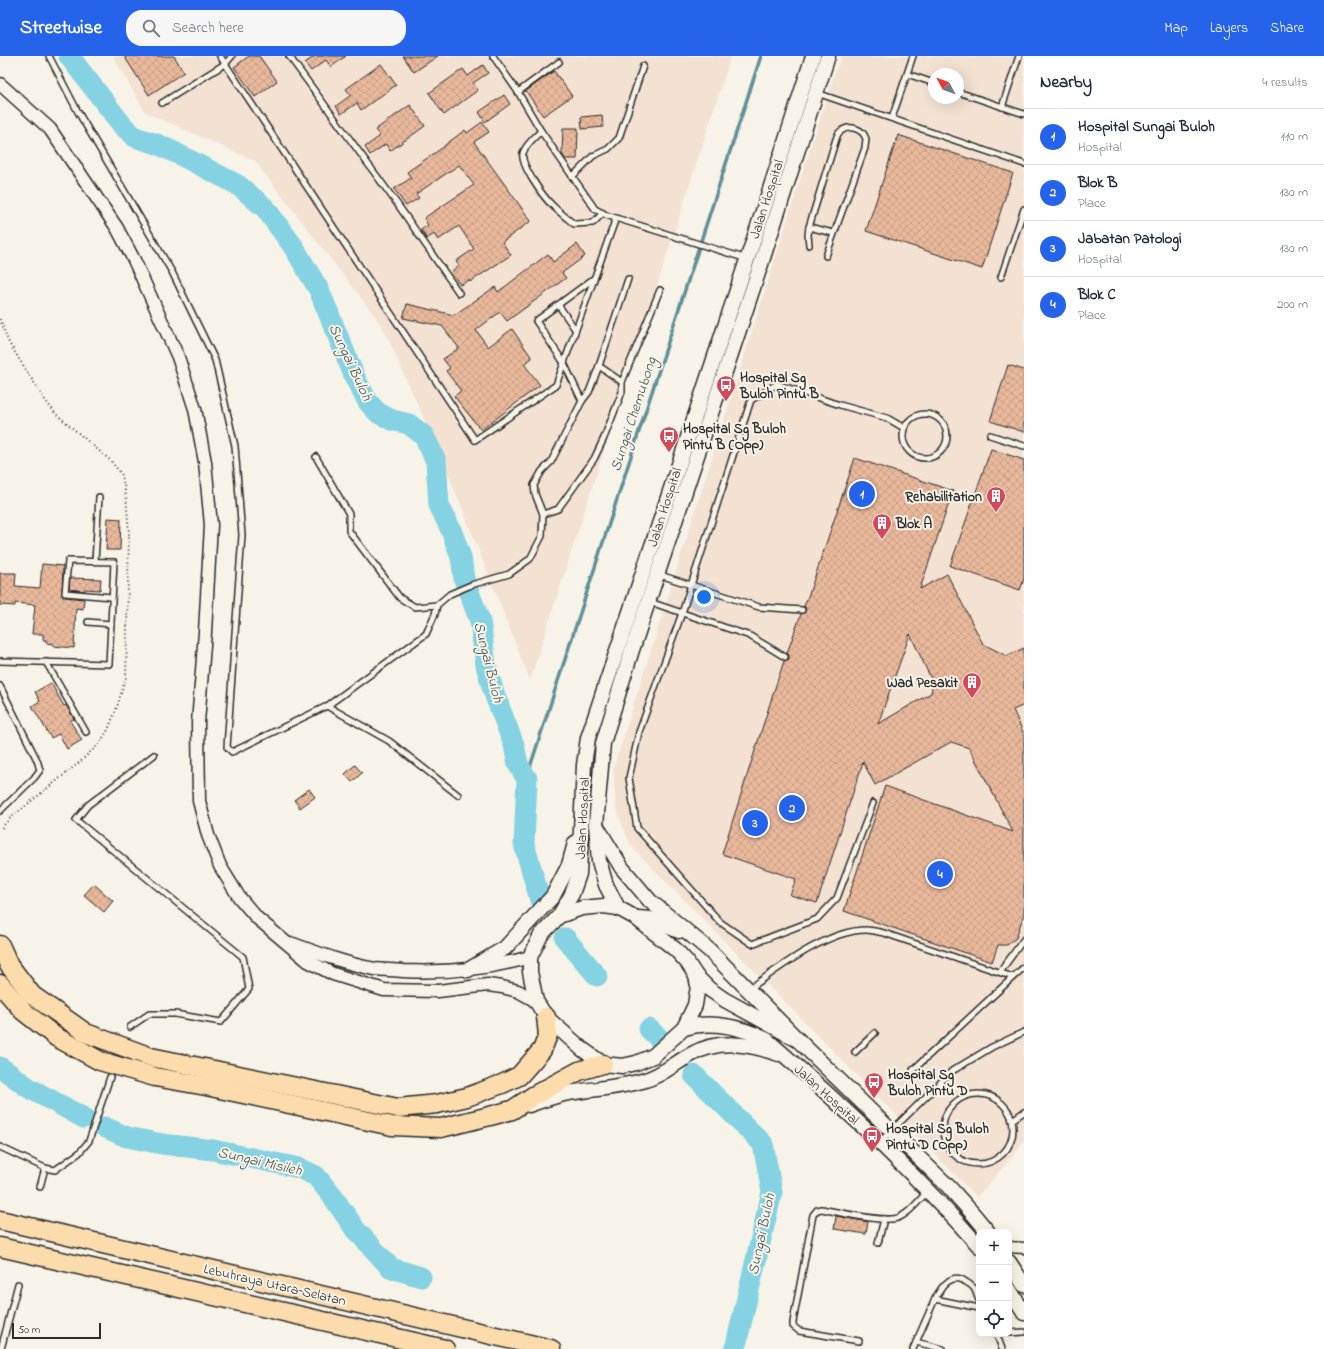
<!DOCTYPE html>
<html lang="en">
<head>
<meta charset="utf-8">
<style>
  body { margin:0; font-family:"Indie Flower",sans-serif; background:#f6f6f7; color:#1f2937 }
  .controls { position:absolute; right:12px; bottom:12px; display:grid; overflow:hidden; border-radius:8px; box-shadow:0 4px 16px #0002 }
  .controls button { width:36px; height:36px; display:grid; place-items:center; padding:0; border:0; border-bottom:1px solid #e0e1e3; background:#fff; color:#1f2937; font:20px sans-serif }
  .compass { position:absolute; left:928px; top:12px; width:36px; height:36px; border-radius:50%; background:#fff; box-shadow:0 4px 16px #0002; rotate:311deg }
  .scale { position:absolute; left:12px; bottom:10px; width:89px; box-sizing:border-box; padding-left:4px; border:2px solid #2b2b2b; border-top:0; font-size:11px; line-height:14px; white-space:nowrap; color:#2b2b2b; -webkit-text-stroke:3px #f7f3e8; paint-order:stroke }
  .you { position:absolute; left:704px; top:541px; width:14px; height:14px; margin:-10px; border:3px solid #fff; border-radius:50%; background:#1a73e8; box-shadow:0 0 0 6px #1a73e833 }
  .badge { display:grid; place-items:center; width:26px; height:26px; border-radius:50%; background:#2563eb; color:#fff; font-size:13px; font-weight:700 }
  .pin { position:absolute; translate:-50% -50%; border:2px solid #fff; box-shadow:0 1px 4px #0006 }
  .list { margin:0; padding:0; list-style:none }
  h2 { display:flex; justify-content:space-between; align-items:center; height:52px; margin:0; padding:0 16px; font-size:17px }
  h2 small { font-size:13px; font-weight:400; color:#747a83 }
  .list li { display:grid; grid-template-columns:26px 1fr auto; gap:12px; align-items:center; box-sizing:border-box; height:56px; padding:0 16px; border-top:1px solid #e0e1e3 }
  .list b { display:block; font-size:15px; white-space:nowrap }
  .list p { margin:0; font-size:13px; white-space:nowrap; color:#747a83 }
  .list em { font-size:13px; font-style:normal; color:#747a83 }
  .icon { flex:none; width:22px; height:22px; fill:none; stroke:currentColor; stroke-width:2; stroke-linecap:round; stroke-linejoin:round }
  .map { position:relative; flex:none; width:1024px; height:1293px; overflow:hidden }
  header { display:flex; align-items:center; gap:24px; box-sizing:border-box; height:56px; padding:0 20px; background:#2563eb; color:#fff }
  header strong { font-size:19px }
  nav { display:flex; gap:22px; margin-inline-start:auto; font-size:14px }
  .search { width:280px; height:36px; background:#f6f6f7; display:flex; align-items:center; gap:10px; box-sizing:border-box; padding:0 14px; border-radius:16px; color:#747a83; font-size:15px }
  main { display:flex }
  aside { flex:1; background:#fff }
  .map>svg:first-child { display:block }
  .built { fill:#f3e1d1; fill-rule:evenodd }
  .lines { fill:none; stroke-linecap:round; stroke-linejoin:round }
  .stream { stroke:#608f99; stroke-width:3.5 }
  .river { stroke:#84d2e2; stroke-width:21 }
  .building { fill:url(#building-cross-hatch); stroke:#2b2b2b; fill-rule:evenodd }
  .service-casing { stroke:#2b2b2b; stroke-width:8 }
  .minor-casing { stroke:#2b2b2b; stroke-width:13 }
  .tertiary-casing { stroke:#2b2b2b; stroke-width:15 }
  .secondary-casing { stroke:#2b2b2b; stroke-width:17 }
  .motorway-casing { stroke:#2b2b2b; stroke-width:21 }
  .path { stroke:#2b2b2b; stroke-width:2; stroke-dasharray:1 3; stroke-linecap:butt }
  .service { stroke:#f7f3e8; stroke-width:5 }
  .minor { stroke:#f7f3e8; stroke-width:10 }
  .tertiary { stroke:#f7f3e8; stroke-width:12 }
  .secondary { stroke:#f7f3e8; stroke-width:14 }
  .motorway { stroke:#fcdcac; stroke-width:18 }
  .labels { text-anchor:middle; stroke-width:4; stroke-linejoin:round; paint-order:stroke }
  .street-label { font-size:14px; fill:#2b2b2b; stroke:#f7f3e8 }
  .poi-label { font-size:14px; font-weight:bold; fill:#2b2b2b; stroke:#f7f3e8; text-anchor:start }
  .water-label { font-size:15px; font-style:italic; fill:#415559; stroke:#f7f3e8 }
</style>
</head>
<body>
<header>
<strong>Streetwise</strong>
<div class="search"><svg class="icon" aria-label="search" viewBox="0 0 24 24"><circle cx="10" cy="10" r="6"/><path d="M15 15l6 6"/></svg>Search here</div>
<nav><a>Map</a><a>Layers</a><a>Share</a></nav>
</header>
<main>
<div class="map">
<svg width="1024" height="1293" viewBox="0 0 1024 1293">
  <defs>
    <pattern id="building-cross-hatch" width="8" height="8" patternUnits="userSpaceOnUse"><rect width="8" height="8" fill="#e9b89b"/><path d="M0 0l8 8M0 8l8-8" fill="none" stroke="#c89e86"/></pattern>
  </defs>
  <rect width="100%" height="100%" fill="#f7f3e8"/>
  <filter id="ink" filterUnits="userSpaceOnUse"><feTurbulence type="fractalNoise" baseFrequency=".025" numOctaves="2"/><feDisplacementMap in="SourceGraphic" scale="8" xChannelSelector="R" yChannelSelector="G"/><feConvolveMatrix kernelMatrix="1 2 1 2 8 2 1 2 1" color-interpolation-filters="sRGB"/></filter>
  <g filter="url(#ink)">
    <g class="built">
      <path d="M113 0H731L530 624 449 419 382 269 255 105 145 56Z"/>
      <path d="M842 0H1024V1084L1019 1093 977 1141 631 790 616 752 613 714 788 162 834 19ZM934 18H958V42H934Z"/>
    </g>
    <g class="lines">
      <path class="stream" d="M527 723 531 708 761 0"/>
      <g class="river">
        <path d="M69 0 123 70 135 81 157 88 176 97 238 129 265 152 293 190 319 234 356 324 368 346 378 357 392 364 409 368 424 380 436 405 439 449 451 474 461 501 464 523 480 565 486 609 494 637 514 689 518 708 527 723 524 788 541 847"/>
        <path d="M565 882 597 920"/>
        <path d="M649 973 664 987"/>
        <path d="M0 1011 29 1032 84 1062"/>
        <path d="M694 1019 763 1088 772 1136 735 1293"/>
        <path d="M104 1071 127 1081 162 1088 213 1094 299 1112 316 1120 333 1141 355 1173 391 1212 421 1221"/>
      </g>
    </g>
    <g class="building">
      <path d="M124 0H174L184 16 149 39Z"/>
      <path d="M249 0H259L277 25 255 41 234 11Z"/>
      <path d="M315 0H346L331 11 326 4 311 15 305 7Z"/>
      <path d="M403 0H438L414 16Z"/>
      <path d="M381 8 396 29 361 54 357 47 341 58 336 50 351 39 346 33Z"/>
      <path d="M483 9 488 17 473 27 478 34 444 59 429 37 463 13 468 20Z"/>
      <path d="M554 15 572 40 543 60 526 35Z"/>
      <path d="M504 39 510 48 485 66 479 56Z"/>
      <path d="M410 49 425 70 390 95 386 88 370 99 365 91 380 80 375 74Z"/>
      <path d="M602 59 603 71 582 73 581 61Z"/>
      <path d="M482 66 489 76 474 86 531 165 502 186 511 199 470 226 469 224 460 229 451 216 459 210 456 205 474 193 459 170 438 184 434 178 427 183 421 174 428 169 424 162 474 129 459 109 416 138 419 142 406 150 394 133 411 122 407 116 445 90V89L465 74 467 77Z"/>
      <path d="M563 72H578L577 103H565L562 98Z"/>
      <path d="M898 79 1013 117 982 213 866 175Z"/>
      <path d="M577 188 585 200 562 217 566 222 507 265 500 256 476 274 488 291 512 273 532 302 524 308 540 329 481 374 454 340 461 335 446 315 450 312 443 303 459 292 442 270 403 262 407 248 454 259 495 231 498 236 548 198 553 206Z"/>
      <path d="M1008 309 1024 314V376L990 365Z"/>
      <path d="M991 393 1024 404V523L1020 534 950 510Z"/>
      <path d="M855 402 953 435 920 533 947 518 983 588 1007 600 1024 592V649L1013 654 1024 678V858L1016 882 1007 889H998L992 906 844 855 885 730 1013 776 969 692 951 686 875 729 863 706 817 847 790 839 796 823 722 798 774 635 784 605 789 603V599L787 597 801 558 805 556 806 553 804 550 809 538ZM910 578 933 627 931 637 878 668Z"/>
      <path d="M108 462 121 463 120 494H106Z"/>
      <path d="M42 508 63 510 62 539 65 541 84 543 83 553 76 552 74 592 53 590V588L46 587V584H43V578H32L35 549 15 547V550L0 549V517H16L15 530 40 532Z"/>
      <path d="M70 522 101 523 100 534 85 533V535L69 533Z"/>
      <path d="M51 627 64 650 66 649 74 663 70 665 82 684 67 693 59 678 51 682 32 650 40 645 35 636Z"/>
      <path d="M355 709 362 717 352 726 345 718Z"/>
      <path d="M309 733 315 741 300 752 294 744Z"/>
      <path d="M94 828 113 845 104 856 84 839Z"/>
      <path d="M836 1160 868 1166 866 1178 834 1173Z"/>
    </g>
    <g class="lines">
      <g class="service-casing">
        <g id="service">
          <path d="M49 0 78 56 172 216 215 304 235 390 242 479 227 691 232 696 327 650 426 578 435 558 437 549 450 538 471 529 509 518 530 503 542 480 543 458 535 438 534 429 542 415 551 406 582 345 589 336 599 310 628 223"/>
          <path d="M220 0 475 384 556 329 616 162"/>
          <path d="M289 0 398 149 459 237"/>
          <path d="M493 0 518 36 541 75 595 153 606 159 747 203"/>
          <path d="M907 18 934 27"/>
          <path d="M518 36 559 6"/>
          <path d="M958 36 1024 58"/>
          <path d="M817 37 1024 108"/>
          <path d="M162 47 225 8 232 0"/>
          <path d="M1002 51 1019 0"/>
          <path d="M892 62 913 0"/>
          <path d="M541 75C535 81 526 88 523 97 520 109 544 142 553 150 559 156 567 162 574 168L593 167 603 157"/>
          <path d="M572 121 593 100 608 93 619 82 643 10"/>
          <path d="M809 171 833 177"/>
          <path d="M809 189 808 179 809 171 836 83C837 80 839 76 841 75 850 68 863 73 866 83 866 85 865 89 865 92L826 200"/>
          <path d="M1001 221 1024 153"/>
          <path d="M559 250 575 273"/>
          <path d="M622 326 660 234"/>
          <path d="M582 345 564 307 536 265 593 223"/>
          <circle cx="925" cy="380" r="22"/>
          <path d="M990 379 1024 390"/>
          <path d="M316 401 349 458V475L400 542 415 551 437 549"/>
          <path d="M543 458 558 453 594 403 604 382 622 336V326L599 310"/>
          <path d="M95 505 99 441"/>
          <path d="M657 518 759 551 802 554"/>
          <path d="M650 546 750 580 785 601"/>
          <path d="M88 566 111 568"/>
          <path d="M0 605 109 608 114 506 68 505 65 537 112 541"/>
          <path d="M46 606 86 676"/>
          <path d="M0 630 37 704 40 714 34 722 0 755"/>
          <path d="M327 650 389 685 458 739"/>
          <path d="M873 747 837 842 817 863 752 888 720 866 637 772 629 722 639 676 682 557 751 344 777 328 840 349 887 362 904 372"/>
          <path d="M1000 916 1024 883"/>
          <path d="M749 933C779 912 827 874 866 874 872 874 878 876 884 877L1013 921"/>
          <path d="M130 971 149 958H175L221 966 249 933 243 901 76 764 88 749 154 699"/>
          <path d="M855 996 875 977"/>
          <path d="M913 1014 1024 911"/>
          <circle cx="978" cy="1073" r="35"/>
          <path d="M1012 1064 1024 1056"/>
          <path d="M881 1085 952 1015 992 991 1024 976"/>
          <path d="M0 1091 45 1112 55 1114 79 1097 89 1085 110 1021"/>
          <path d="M40 1131 45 1112"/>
          <path d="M878 1187 884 1163"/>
          <path d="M935 1243C941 1231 952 1215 966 1226 968 1227 972 1230 974 1232 976 1235 977 1240 979 1244"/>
          <path d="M1009 1277 1024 1276"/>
          <path d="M997 1279 1002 1293"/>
          <path d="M859 1285 799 1275 793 1270V1266L813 1159 817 1154 821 1153C838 1156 887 1168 900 1161 911 1156 919 1144 927 1136"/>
          <path d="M916 1286 943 1293"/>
          <path d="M1 1293 18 1228"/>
          <path d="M913 1293 935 1243 979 1252"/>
        </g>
      </g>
      <g class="minor-casing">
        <path id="minor" d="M1009 1191 1024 1192"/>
      </g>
      <g class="tertiary-casing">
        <g id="tertiary">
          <path d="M0 28 50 73 117 172 134 204 178 301 195 353 205 406 211 469 205 576 198 667 199 745 208 779 220 810 239 841 257 862 308 905 333 918 384 934 438 935 488 929 502 931 518 935 536 945"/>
          <path d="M293 888C320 898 347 908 375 913 384 914 394 914 403 915 446 917 489 913 530 901"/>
        </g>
      </g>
      <g class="secondary-casing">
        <g id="secondary">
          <path d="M597 771 622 812 650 845 709 894 798 984 949 1131 974 1159 988 1176"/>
          <path d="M618 852 604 850 582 852 559 860 541 879 530 901V916L536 945 546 961 582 993 603 1008 622 1010 636 1007 653 1000 684 972 695 949 698 930 696 920"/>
          <path d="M559 860 572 838 579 818 584 709 588 682 753 186 813 0"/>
          <path d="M638 862 650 863 679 875"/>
          <path d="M468 914 505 892 553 840 569 809 575 787"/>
          <path d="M684 972C712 964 742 971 767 984 842 1049 914 1116 979 1190"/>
          <path d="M798 984 725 944 709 933 696 920 687 906 676 894 636 862 618 852 606 829 599 805 596 769 603 687 632 594 761 208 828 0"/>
          <path d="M529 1049C540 1045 552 1041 564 1038 590 1033 617 1032 642 1025 661 1020 674 1008 690 999 720 982 749 988 779 998"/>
          <path d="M1009 1206 1024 1229"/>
          <path d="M1009 1233 1024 1257"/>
        </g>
      </g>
      <g class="motorway-casing">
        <g id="motorway">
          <path d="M0 889 9 909 32 939 86 977 151 1001 398 1052 437 1048 467 1041 502 1028 519 1020 542 994 548 979 546 961"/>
          <path d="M0 928 23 955 56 981 100 1005 155 1021 206 1030 392 1070 441 1072 490 1060 512 1054 533 1040 579 1015 603 1008"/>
          <path d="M0 1164 551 1293"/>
          <path d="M0 1191 445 1293"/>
        </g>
      </g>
      <path class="path" d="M0 263 9 287 45 344 55 357 111 405 122 419 126 440 129 477 126 621 117 651 108 674 99 688 81 705 8 764 0 774"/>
      <use href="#service" class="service"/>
      <use href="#minor" class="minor"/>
      <use href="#tertiary" class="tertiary"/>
      <use href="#secondary" class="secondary"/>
      <use href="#motorway" class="motorway"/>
    </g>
  </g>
  <defs>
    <g id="bus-pin" transform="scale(1)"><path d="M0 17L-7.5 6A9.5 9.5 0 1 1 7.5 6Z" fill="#d1495b" stroke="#f7f3e8"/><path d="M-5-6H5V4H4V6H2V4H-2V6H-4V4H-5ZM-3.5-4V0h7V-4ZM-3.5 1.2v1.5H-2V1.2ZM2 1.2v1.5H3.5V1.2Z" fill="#fff"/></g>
    <g id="building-pin" transform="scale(1)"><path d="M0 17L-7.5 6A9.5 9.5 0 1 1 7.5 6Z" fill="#d1495b" stroke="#f7f3e8"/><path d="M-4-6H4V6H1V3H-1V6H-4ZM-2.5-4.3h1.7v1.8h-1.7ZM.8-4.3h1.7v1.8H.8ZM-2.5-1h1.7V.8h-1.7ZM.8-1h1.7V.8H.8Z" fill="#fff"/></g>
  </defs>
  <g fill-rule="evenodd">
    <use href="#bus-pin" x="726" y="329"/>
    <use href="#bus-pin" x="669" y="380"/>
    <use href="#building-pin" x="996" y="440"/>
    <use href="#building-pin" x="882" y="467"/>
    <use href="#building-pin" x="972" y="626"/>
    <use href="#bus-pin" x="874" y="1026"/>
    <use href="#bus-pin" x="872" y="1080"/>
  </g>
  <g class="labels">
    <g class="street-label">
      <text transform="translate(766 143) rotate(-72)" y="5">Jalan Hospital</text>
      <text transform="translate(664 451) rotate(-72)" y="5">Jalan Hospital</text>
      <text transform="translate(582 762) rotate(-87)" y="5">Jalan Hospital</text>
      <text transform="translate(827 1038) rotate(42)" y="5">Jalan Hospital</text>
      <text transform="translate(275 1228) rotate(13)" y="5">Lebuhraya Utara–Selatan</text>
    </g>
    <g class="poi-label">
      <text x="740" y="326">Hospital Sg<tspan x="740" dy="16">Buloh Pintu B</tspan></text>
      <text x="683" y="377">Hospital Sg Buloh<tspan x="683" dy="16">Pintu B (Opp)</tspan></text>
      <text x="982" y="445" text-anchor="end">Rehabilitation</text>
      <text x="896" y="472">Blok A</text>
      <text x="958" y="631" text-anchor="end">Wad Pesakit</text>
      <text x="888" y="1023">Hospital Sg<tspan x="888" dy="16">Buloh Pintu D</tspan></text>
      <text x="886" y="1077">Hospital Sg Buloh<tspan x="886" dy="16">Pintu D (Opp)</tspan></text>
    </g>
    <g class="water-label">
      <text transform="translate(351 306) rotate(65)" y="5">Sungai Buloh</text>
      <text transform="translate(633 358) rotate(-72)" y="5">Sungai Chemubong</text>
      <text transform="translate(489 606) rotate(76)" y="5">Sungai Buloh</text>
      <text transform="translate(260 1105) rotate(13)" y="5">Sungai Misileh</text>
      <text transform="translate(761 1178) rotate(-78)" y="5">Sungai Buloh</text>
    </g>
  </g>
</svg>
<div class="controls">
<button>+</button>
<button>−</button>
<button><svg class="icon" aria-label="locate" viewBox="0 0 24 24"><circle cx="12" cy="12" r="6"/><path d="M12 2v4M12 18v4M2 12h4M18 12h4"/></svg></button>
</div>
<svg class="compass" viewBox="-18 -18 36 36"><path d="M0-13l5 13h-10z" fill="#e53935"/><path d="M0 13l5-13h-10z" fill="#747a83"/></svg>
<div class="scale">50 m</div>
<div class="you"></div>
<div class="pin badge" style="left:862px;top:438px">1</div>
<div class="pin badge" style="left:792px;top:752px">2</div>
<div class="pin badge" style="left:755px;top:767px">3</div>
<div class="pin badge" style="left:940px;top:818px">4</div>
</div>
<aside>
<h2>Nearby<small>4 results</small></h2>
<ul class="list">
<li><span class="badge">1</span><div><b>Hospital Sungai Buloh</b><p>Hospital</p></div><em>110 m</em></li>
<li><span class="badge">2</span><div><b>Blok B</b><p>Place</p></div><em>130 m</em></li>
<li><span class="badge">3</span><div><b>Jabatan Patologi</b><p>Hospital</p></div><em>130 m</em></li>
<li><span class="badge">4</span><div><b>Blok C</b><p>Place</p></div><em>200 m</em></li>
</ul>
</aside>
</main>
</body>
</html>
